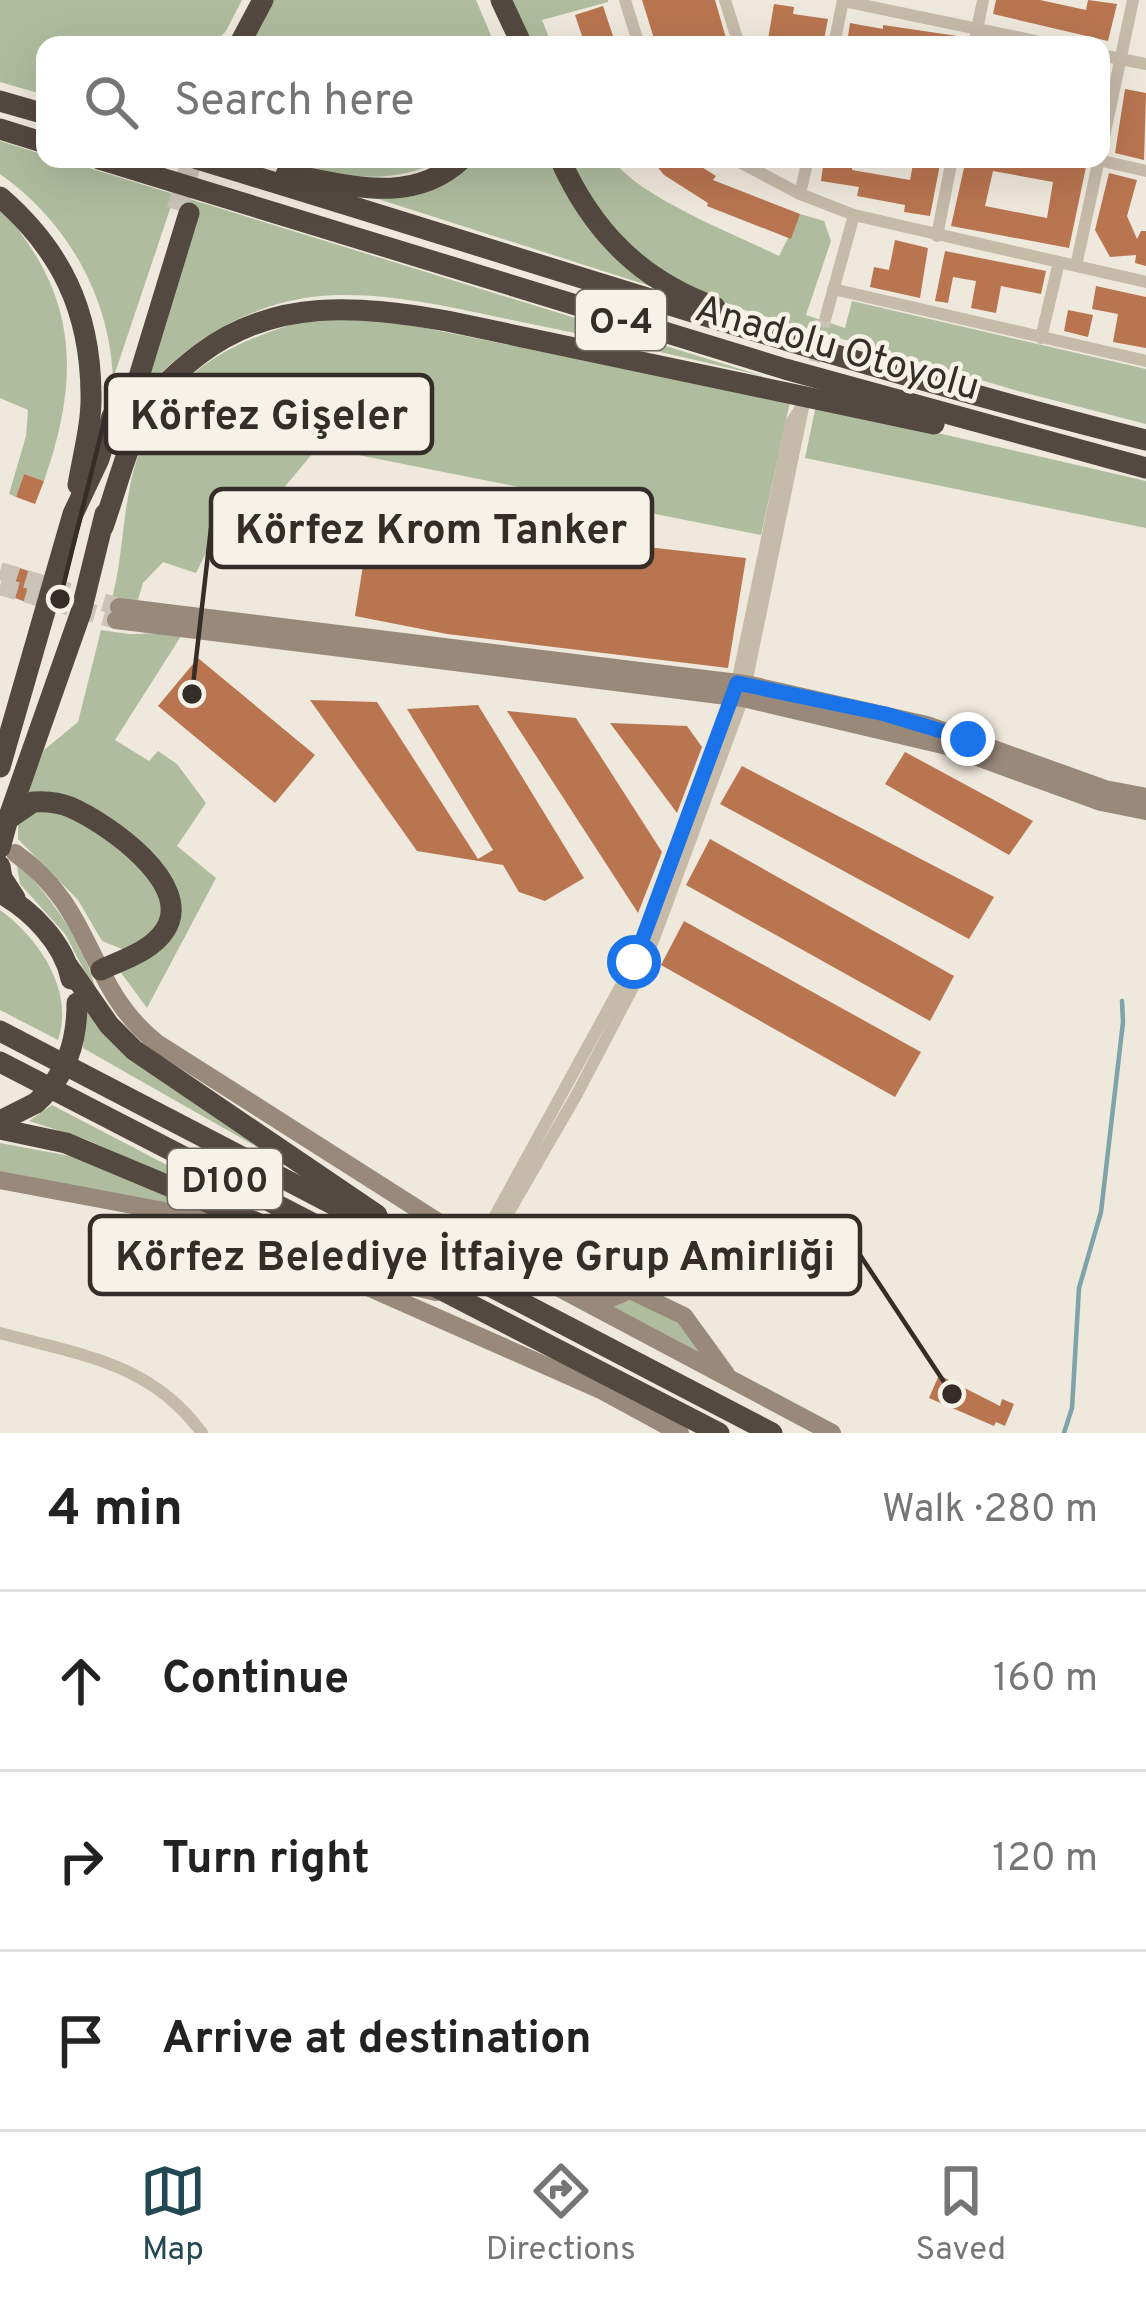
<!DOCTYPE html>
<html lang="en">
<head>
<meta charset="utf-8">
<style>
  body { margin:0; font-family:Overpass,sans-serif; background:#f2f2f2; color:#222 }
  .stop { position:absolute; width:36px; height:36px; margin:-27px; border:9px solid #1a73e8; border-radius:50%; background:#fff }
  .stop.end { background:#1a73e8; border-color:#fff; box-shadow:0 3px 12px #0008 }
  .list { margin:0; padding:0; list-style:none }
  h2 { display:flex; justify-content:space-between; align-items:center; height:156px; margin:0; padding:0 48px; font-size:51px }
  h2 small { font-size:39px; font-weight:400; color:#767676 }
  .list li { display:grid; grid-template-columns:78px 1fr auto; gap:36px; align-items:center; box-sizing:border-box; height:180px; padding:0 48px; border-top:3px solid #e0e0e0 }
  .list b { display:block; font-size:45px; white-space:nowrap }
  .list em { font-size:39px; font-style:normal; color:#767676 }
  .icon { flex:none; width:66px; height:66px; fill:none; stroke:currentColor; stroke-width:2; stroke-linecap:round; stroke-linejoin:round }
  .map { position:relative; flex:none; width:1146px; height:1433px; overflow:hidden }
  .search { position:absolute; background:#fff; box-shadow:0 12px 48px #0002; left:36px; right:36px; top:36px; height:132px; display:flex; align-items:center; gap:30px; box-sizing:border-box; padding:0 42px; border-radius:24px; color:#767676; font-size:45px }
  .sheet { height:696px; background:#fff }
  nav { display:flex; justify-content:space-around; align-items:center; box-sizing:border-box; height:168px; border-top:3px solid #e0e0e0; background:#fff; font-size:33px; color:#767676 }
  nav a { display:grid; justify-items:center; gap:6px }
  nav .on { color:#224951 }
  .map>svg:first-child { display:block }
  .green { fill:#afbd9e }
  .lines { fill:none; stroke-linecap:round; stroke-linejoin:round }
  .stream { stroke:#7ea3a9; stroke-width:4.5 }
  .building { fill:#b97550; fill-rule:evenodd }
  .street-tunnel { stroke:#cac3b8; stroke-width:12; stroke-dasharray:12 6; stroke-linecap:butt }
  .secondary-tunnel { stroke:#cac3b8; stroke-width:18; stroke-dasharray:18 9; stroke-linecap:butt }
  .highway-tunnel { stroke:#cac3b8; stroke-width:21; stroke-dasharray:21 10; stroke-linecap:butt }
  .street { stroke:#c6baa9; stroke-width:12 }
  .secondary { stroke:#99897b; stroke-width:18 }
  .highway { stroke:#544940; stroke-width:21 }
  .highway-bridge { stroke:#544940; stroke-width:21 }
  .route { stroke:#1a73e8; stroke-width:15 }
  .labels { text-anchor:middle; stroke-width:9; stroke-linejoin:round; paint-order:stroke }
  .shield { fill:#f7f2e8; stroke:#6e6862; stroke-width:3 }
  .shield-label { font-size:36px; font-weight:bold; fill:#342d28 }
  .street-label { font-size:39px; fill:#342d28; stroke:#f7f2e8 }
  .leader { fill:none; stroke:#342d28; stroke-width:4.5 }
  .callout-dot { fill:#342d28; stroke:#f7f2e8; stroke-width:4.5 }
  .callout { fill:#f7f2e8; stroke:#342d28; stroke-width:4.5 }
  .callout-label { font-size:42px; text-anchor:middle; font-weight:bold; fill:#342d28 }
</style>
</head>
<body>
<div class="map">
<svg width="1146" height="1433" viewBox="0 0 1146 1433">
  <rect width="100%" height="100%" fill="#efe8dc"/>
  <g class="green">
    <path d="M0 0H242L226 31 213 45H45V95L0 82Z"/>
    <path d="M271 0H476L495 45H247Z"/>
    <path d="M511 0H608V2L542 20 552 45H530Z"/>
    <path d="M0 141 45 155V159H60L763 376C680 356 596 337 512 320 449 307 376 289 312 297 244 306 184 344 140 395L194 213 171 206 113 379C110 297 67 221 0 174Z"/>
    <path d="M270 159H443C388 190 328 174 270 159Z"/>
    <path d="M475 159H553L650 286 372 197 455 174Z"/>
    <path d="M567 159H613C634 195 739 236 779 256L800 214 824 221 831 241 806 315 845 328 852 301 1146 369V424L1018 391 741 309 694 290 667 276 603 224Z"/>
    <path d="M0 208C78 294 81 375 44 481L24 474 16 497 9 494 26 436 28 410 0 398Z"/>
    <path d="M319 317 370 318 425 328 790 402 761 535 318 447 247 532 224 516 196 573 163 562 143 583 137 603 112 598C122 561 122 524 130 487 151 381 223 341 319 317Z"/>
    <path d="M816 405 1146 481V528L805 458Z"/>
    <path d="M101 630 129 634 183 633 115 740 149 761 158 751 177 764 206 803 177 846 216 878 147 1008 119 970 177 917 102 819 25 797 44 750 78 722Z"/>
    <path d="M61 810C88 827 147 859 160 889 165 900 161 916 160 928L127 951 102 941 78 900 18 839V822L27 812Z"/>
    <path d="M16 860C54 902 84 941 98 997L65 934 20 884Z"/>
    <path d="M0 910C38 937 75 991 58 1040L0 1010Z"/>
    <path d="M87 1003 290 1166 83 1048Z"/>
    <path d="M52 1105 284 1226 85 1139 29 1121Z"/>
    <path d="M0 1143 81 1158 318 1265 151 1201 0 1171Z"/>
    <path d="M630 1290 677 1311 729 1378 593 1306Z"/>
  </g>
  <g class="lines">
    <path class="stream" d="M1064 1433 1072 1408 1079 1288 1101 1212 1123 1022 1122 1001"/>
  </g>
  <g class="building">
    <path d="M642 0H715L728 45H656Z"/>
    <path d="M996 0H1040L1086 10 1088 0 1117 4 1108 41 993 14Z"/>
    <path d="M774 4 794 7 793 14 828 19 823 45H767Z"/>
    <path d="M603 6 616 45H585L575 15Z"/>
    <path d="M850 23 883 29V25L964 37 963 45H857L847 43Z"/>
    <path d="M1125 89 1146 93 1144 160 1115 153Z"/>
    <path d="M651 159H689L716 176 713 180 800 214 791 239 707 206 708 203 664 175Z"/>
    <path d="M824 159H853L852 170 910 180 914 159H941L930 216 904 212 905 205 857 196 859 187 821 181Z"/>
    <path d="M966 159H1052L1086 167 1069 248 951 226ZM993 171 1053 182 1047 218 985 206Z"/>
    <path d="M1109 173 1137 180 1127 216 1137 239 1141 231H1146V266L1135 263 1136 255 1110 257 1095 230Z"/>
    <path d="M895 240 928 248 920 298 870 287 874 267 889 270Z"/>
    <path d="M945 251 1046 271 1041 294 1001 286 996 313 971 308 976 281 953 277 948 303 935 301Z"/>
    <path d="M1096 286 1146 297V348L1113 342 1118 314 1092 309Z"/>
    <path d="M1068 310 1093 315 1088 337 1064 331Z"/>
    <path d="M24 474 44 481 35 504 16 497Z"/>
    <path d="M374 496 612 534 611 543 746 558 728 668 447 634 355 616Z"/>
    <path d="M20 568 40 575 31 604 10 596Z"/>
    <path d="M198 658 315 755 275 803 158 706Z"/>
    <path d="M310 700 377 702 478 859 493 850 407 709 478 705 584 878 545 901 519 892 503 865 417 851Z"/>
    <path d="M507 711 576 718 662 852 638 913Z"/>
    <path d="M610 723 687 726 702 747 677 813Z"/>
    <path d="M905 752 1033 821 1009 855 885 784Z"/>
    <path d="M742 766 994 897 969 939 720 804Z"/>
    <path d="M710 839 954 976 930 1021 686 885Z"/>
    <path d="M684 921 921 1052 895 1097 661 965Z"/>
    <path d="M939 1375 1000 1406 1002 1399 1014 1404 1005 1426 996 1422 994 1426 929 1398Z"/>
  </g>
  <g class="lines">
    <path class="street-tunnel" d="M810 379 826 316"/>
    <g class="secondary-tunnel">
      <path d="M0 571 119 607"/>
      <path d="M0 586 116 620"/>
    </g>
    <path class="highway-tunnel" d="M177 210 192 159"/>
    <g class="street">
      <path d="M625 0 639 45"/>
      <path d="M725 0 739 45"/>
      <path d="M843 1 1055 45"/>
      <path d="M834 45 843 0"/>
      <path d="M974 45 983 0"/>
      <path d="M1101 55 1146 64"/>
      <path d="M1101 151 1133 0"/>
      <path d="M734 159 800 194 854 215 1146 282"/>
      <path d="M1094 159 1146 171"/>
      <path d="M800 194 808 159"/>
      <path d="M937 236 952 159"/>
      <path d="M1076 266 1099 159"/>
      <path d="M833 289 1146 361"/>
      <path d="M826 316 854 215"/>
      <path d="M1041 338 1059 262"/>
      <path d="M479 1245 634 962 737 683 791 423 800 409"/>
      <path d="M487 1250 577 1094 643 968 743 698 804 403"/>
      <path d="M0 1333C80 1355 150 1362 202 1433"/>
    </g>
    <g class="secondary">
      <path d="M119 607 746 684 927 725 1105 789 1146 797"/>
      <path d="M116 620 743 698 947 746 1101 802 1146 811"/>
      <path d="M15 853C96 909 86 988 157 1043L454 1232 832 1433"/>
      <path d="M0 1180 191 1216 318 1265 603 1391 680 1433"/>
      <path d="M363 1275 436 1292"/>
      <path d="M593 1306 630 1290 684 1316 726 1374"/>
    </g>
    <g class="highway">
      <path d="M501 0 522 45"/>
      <path d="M239 45 263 0"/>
      <path d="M0 101 45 114"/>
      <path d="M0 129 45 143"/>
      <path d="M99 159 785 369 1146 468"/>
      <path d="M197 159C513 254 826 360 1146 440"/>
      <path d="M560 159C592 231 640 280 715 307"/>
      <path d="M286 174C346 184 411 207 462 159"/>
      <path d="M0 197C61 250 90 310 91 393 92 423 83 455 78 485"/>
      <path d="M119 442 189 213"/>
      <path d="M103 527C116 490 126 449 144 414 157 389 178 371 200 354 276 297 359 306 447 321L934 424"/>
      <path d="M0 767 73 514 99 459 112 416"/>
      <path d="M11 817 33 802C46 801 58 802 70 807 107 823 195 884 165 930 152 951 122 960 101 970"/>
      <path d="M7 822 81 612 105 514"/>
      <path d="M0 866 2 878 15 898"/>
      <path d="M0 893C31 910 64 943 71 979"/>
      <path d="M68 966 109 1025 134 1050 377 1215"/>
      <path d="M0 1031 772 1433"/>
      <path d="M0 1062 719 1433"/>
      <path d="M0 1121 36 1103"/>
      <path d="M0 1129 66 1143 293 1238 370 1266"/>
    </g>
    <g class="highway-bridge">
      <path d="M0 848 7 822"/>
      <path d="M36 1103C66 1076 77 1043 77 1003"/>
    </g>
  </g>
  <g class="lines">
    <path class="route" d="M634 962 737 683 885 714 968 739"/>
  </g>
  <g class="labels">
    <g class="shield">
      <rect x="576" y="290" width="90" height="60" rx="9"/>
      <rect x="168" y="1149" width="114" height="60" rx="9"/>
    </g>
    <g class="shield-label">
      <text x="621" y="333">O-4</text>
      <text x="225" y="1192">D100</text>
    </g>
    <g class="street-label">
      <text transform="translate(838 346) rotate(16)" y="14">Anadolu Otoyolu</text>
    </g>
  </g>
  <path class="leader" d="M60 599L106 414M192 694L211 528M952 1394L860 1255"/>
  <g class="callout-dot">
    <circle cx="60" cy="599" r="12"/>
    <circle cx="192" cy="694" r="12"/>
    <circle cx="952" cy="1394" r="12"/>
  </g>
  <g class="callout">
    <rect x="106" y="375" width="326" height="78" rx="12"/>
    <rect x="211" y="489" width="441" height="78" rx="12"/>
    <rect x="90" y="1216" width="770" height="78" rx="12"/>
  </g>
  <g class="callout-label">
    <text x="269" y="429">Körfez Gişeler</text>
    <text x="431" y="543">Körfez Krom Tanker</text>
    <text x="475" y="1270">Körfez Belediye İtfaiye Grup Amirliği</text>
  </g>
</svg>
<div class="stop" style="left:634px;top:962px"></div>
<div class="stop end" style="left:968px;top:739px"></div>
<div class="search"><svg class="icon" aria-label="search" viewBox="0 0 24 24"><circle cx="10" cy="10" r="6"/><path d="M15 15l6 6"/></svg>Search here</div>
</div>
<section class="sheet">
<h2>4 min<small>Walk · 280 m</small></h2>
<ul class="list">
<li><svg class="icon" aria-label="ahead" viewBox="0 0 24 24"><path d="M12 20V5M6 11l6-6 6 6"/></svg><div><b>Continue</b></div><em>160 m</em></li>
<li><svg class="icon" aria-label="right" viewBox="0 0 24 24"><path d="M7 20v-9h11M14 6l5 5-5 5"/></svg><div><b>Turn right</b></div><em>120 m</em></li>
<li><svg class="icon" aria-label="arrive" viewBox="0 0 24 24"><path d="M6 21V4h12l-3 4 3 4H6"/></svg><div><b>Arrive at destination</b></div></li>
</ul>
</section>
<nav>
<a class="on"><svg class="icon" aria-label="map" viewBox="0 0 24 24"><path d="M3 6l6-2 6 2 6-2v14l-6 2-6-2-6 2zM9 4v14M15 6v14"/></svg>Map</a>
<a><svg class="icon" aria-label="directions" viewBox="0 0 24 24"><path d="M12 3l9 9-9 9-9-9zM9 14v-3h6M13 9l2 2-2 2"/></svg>Directions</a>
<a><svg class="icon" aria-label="saved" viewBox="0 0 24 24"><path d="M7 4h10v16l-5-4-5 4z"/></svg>Saved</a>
</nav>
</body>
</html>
